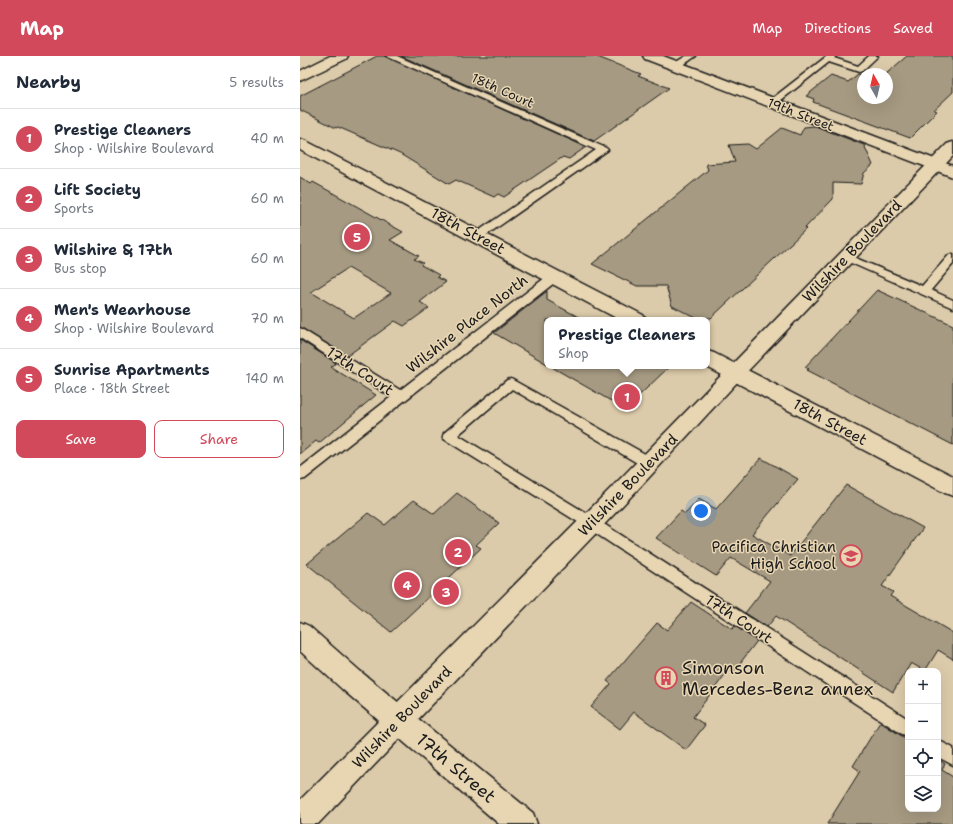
<!DOCTYPE html>
<html lang="en">
<head>
<meta charset="utf-8">
<style>
  body { margin:0; font-family:"Shantell Sans",sans-serif; background:#f2f2f3; color:#1f2937 }
  .controls { position:absolute; right:12px; bottom:12px; display:grid; overflow:hidden; border-radius:8px; box-shadow:0 4px 16px #0002 }
  .controls button { width:36px; height:36px; display:grid; place-items:center; padding:0; border:0; border-bottom:1px solid #e0e1e3; background:#fff; color:#1f2937; font:20px sans-serif }
  .compass { position:absolute; left:557px; top:12px; width:36px; height:36px; border-radius:50%; background:#fff; box-shadow:0 4px 16px #0002; rotate:352deg }
  .you { position:absolute; left:401px; top:455px; width:14px; height:14px; margin:-10px; border:3px solid #fff; border-radius:50%; background:#1a73e8; box-shadow:0 0 0 6px #1a73e833 }
  .badge { display:grid; place-items:center; width:26px; height:26px; border-radius:50%; background:#d1495b; color:#fff; font-size:13px; font-weight:700 }
  .pin { position:absolute; translate:-50% -50%; border:2px solid #fff; box-shadow:0 1px 4px #0006 }
  .popup { position:absolute; left:244px; top:261px; width:166px; height:52px; box-sizing:border-box; display:grid; place-content:center; border-radius:8px; background:#fff; filter:drop-shadow(0 1px 3px #0005); font-size:13px; white-space:nowrap; color:#747a83 }
  .popup b { font-size:15px; color:#1f2937 }
  .popup::after { content:''; position:absolute; left:50%; top:100%; margin-left:-8px; border:8px solid transparent; border-top-color:#fff }
  .list { margin:0; padding:0; list-style:none }
  h2 { display:flex; justify-content:space-between; align-items:center; height:52px; margin:0; padding:0 16px; font-size:17px }
  h2 small { font-size:13px; font-weight:400; color:#747a83 }
  .list li { display:grid; grid-template-columns:26px 1fr auto; gap:12px; align-items:center; box-sizing:border-box; height:60px; padding:0 16px; border-top:1px solid #e0e1e3 }
  .list b { display:block; font-size:15px; white-space:nowrap }
  .list p { margin:0; font-size:13px; white-space:nowrap; color:#747a83 }
  .list em { font-size:13px; font-style:normal; color:#747a83 }
  .actions { display:flex; gap:8px; padding:12px 16px }
  .actions a { flex:1; padding:9px 0; border:1px solid #d1495b; border-radius:8px; text-align:center; font-size:14px; color:#d1495b }
  .actions .main { background:#d1495b; color:#fff }
  .icon { flex:none; width:22px; height:22px; fill:none; stroke:currentColor; stroke-width:2; stroke-linecap:round; stroke-linejoin:round }
  .map { position:relative; flex:none; width:653px; height:768px; overflow:hidden }
  header { display:flex; align-items:center; gap:24px; box-sizing:border-box; height:56px; padding:0 20px; background:#d1495b; color:#fff }
  header strong { font-size:19px }
  nav { display:flex; gap:22px; margin-inline-start:auto; font-size:14px }
  main { display:flex }
  aside { flex:1; background:#fff }
  .map>svg:first-child { display:block }
  .building { fill:#a69a82; stroke:#1c1c1c; fill-rule:evenodd }
  .lines { fill:none; stroke-linecap:round; stroke-linejoin:round }
  .service-casing { stroke:#1c1c1c; stroke-width:3 }
  .minor-casing { stroke:#1c1c1c; stroke-width:3 }
  .tertiary-casing { stroke:#1c1c1c; stroke-width:3 }
  .primary-casing { stroke:#1c1c1c; stroke-width:3 }
  .service { fill:#e8d6b3; fill-rule:evenodd }
  .minor { fill:#e8d6b3; fill-rule:evenodd }
  .tertiary { fill:#e8d6b3; fill-rule:evenodd }
  .primary { fill:#e8d6b3; fill-rule:evenodd }
  .labels { text-anchor:middle; stroke-width:3; stroke-linejoin:round; paint-order:stroke }
  .far-street-label { font-size:13px; fill:#1c1c1c; stroke:#e8d6b3 }
  .street-label { font-size:15px; fill:#1c1c1c; stroke:#e8d6b3 }
  .poi-label { font-size:15px; fill:#1c1c1c; stroke:#e8d6b3; text-anchor:end }
  .near-poi-label { font-size:18px; fill:#1c1c1c; stroke:#e8d6b3; text-anchor:start }
  .near-street-label { font-size:18px; fill:#1c1c1c; stroke:#e8d6b3 }
</style>
</head>
<body>
<header>
<strong>Map</strong>
<nav><a>Map</a><a>Directions</a><a>Saved</a></nav>
</header>
<main>
<aside>
<h2>Nearby<small>5 results</small></h2>
<ul class="list">
<li><span class="badge">1</span><div><b>Prestige Cleaners</b><p>Shop · Wilshire Boulevard</p></div><em>40 m</em></li>
<li><span class="badge">2</span><div><b>Lift Society</b><p>Sports</p></div><em>60 m</em></li>
<li><span class="badge">3</span><div><b>Wilshire &amp; 17th</b><p>Bus stop</p></div><em>60 m</em></li>
<li><span class="badge">4</span><div><b>Men's Wearhouse</b><p>Shop · Wilshire Boulevard</p></div><em>70 m</em></li>
<li><span class="badge">5</span><div><b>Sunrise Apartments</b><p>Place · 18th Street</p></div><em>140 m</em></li>
</ul>
<div class="actions"><a class="main">Save</a><a>Share</a></div>
</aside>
<div class="map">
<svg width="653" height="768" viewBox="0 0 653 768">
  <rect width="100%" height="100%" fill="#dccbaa"/>
  <filter id="ink" filterUnits="userSpaceOnUse"><feTurbulence type="fractalNoise" baseFrequency=".025" numOctaves="2"/><feDisplacementMap in="SourceGraphic" scale="8" xChannelSelector="R" yChannelSelector="G"/><feConvolveMatrix kernelMatrix="1 2 1 2 8 2 1 2 1" color-interpolation-filters="sRGB"/></filter>
  <g filter="url(#ink)">
    <g class="building">
      <path d="M77 0H85L286 91 269 103 263 101 204 141 198 138 194 141 156 124 149 128 100 98 38 71 36 72 0 54V40Z"/>
      <path d="M101 0H295L341 18 338 20 369 32 294 85Z"/>
      <path d="M607 0H653V36L634 54 637 55 610 82 513 46 514 43 506 40 531 20 548 26 558 18 563 19V42H587V17Z"/>
      <path d="M515 70 564 89 573 109 564 117 561 128 533 127V143L505 172 506 173 411 262 398 263 372 250 366 230H337L292 208 408 114 406 108 435 106 429 89 448 88 456 93 482 72 500 79 504 71Z"/>
      <path d="M0 121 11 128 13 126 103 176 90 184 119 200 114 203 123 207 121 209 139 219 137 221 146 226 120 246 129 252 104 270 95 265 47 300 0 271ZM48 212 91 237 54 262 11 236Z"/>
      <path d="M577 234 653 269V389L507 314 509 313 505 311Z"/>
      <path d="M247 235V244L284 264H247V308L194 277Z"/>
      <path d="M0 284 36 307 31 311 76 339 19 387 16 385 0 398Z"/>
      <path d="M250 310H370L325 353Z"/>
      <path d="M461 402 498 423 452 478 490 500 546 429 623 472 582 530 593 536 590 540 653 577V603L638 594 625 615 611 607 593 636 476 560 467 571 445 557 470 525 431 502 416 520 356 482 381 455 385 458 399 443 416 453Z"/>
      <path d="M157 437 199 467 176 489 181 492 91 576 7 508 68 457 85 469 114 444 134 458Z"/>
      <path d="M391 546 432 573 435 570 457 585 434 615 430 612 393 661 405 669 386 694 334 656 320 673 291 651 311 628 307 625 357 567 367 574Z"/>
      <path d="M580 666 608 684V753H638V703L645 708 642 714 653 721V768H527L560 715 553 710Z"/>
    </g>
    <g class="lines">
      <g class="service-casing">
        <g id="service">
          <path d="M86 0H97L306 92 308 94 182 182H174L173 180 174 178 296 94Z"/>
          <path d="M386 0H396L379 12H373L372 10 373 8Z"/>
          <path d="M527 0H536L534 2 558 10 569 0H578L562 15 559 16 529 6 475 49H469L468 47 469 45Z"/>
          <path d="M546 198 622 230 649 199 653 198V208L631 234 653 244V252L542 203 541 201 542 199Z"/>
          <path d="M254 217 258 218 260 221 258 224 5 423 0 424V412L91 341 0 282V272L100 334 250 218Z"/>
          <path d="M211 323 354 403 356 407 354 411 349 412 344 411 212 333 158 379 296 463 608 663V680L602 678 286 471 144 383 143 380 144 377 207 324Z"/>
          <path d="M638 684 653 692V709L638 701Z"/>
        </g>
      </g>
      <g class="minor-casing">
        <g id="minor">
          <path d="M30 0H48L46 3 0 25V15Z"/>
          <path d="M343 0H363L653 110V121L345 3Z"/>
          <path d="M0 83 6 85 343 259 346 264H320L0 94Z"/>
          <path d="M407 295 414 297 653 420V440L645 437 405 310H407Z"/>
        </g>
      </g>
      <g class="tertiary-casing">
        <path id="tertiary" d="M0 566 9 570 60 615 233 757 237 768H199L42 633 0 595Z"/>
      </g>
      <g class="primary-casing">
        <path id="primary" d="M653 86V100L441 322 341 430 18 768H0V744L325 418 647 88Z"/>
      </g>
      <use href="#service" class="service"/>
      <use href="#minor" class="minor"/>
      <use href="#tertiary" class="tertiary"/>
      <use href="#primary" class="primary"/>
    </g>
  </g>
  <defs>
    <g id="school-ring" transform="scale(1.15)"><circle r="9.5" fill="#e8d6b3" stroke="#d1495b" stroke-width="1.5"/><path d="M0-5L7-2L0 1L-7-2ZM-4 1L0 2.5L4 1V4Q0 6-4 4Z" fill="#d1495b"/></g>
    <g id="building-ring" transform="scale(1.15)"><circle r="9.5" fill="#e8d6b3" stroke="#d1495b" stroke-width="1.5"/><path d="M-4-6H4V6H1V3H-1V6H-4ZM-2.5-4.3h1.7v1.8h-1.7ZM.8-4.3h1.7v1.8H.8ZM-2.5-1h1.7V.8h-1.7ZM.8-1h1.7V.8H.8Z" fill="#d1495b"/></g>
  </defs>
  <g fill-rule="evenodd">
    <use href="#school-ring" x="551" y="500"/>
    <use href="#building-ring" x="366" y="622"/>
  </g>
  <g class="labels">
    <g class="far-street-label">
      <text transform="translate(203 34) rotate(24)" y="5">18th Court</text>
      <text transform="translate(501 58) rotate(21)" y="5">19th Street</text>
    </g>
    <g class="street-label">
      <text transform="translate(168 175) rotate(28)" y="5">18th Street</text>
      <text transform="translate(552 195) rotate(-46)" y="5">Wilshire Boulevard</text>
      <text transform="translate(167 268) rotate(-38)" y="5">Wilshire Place North</text>
      <text transform="translate(60 315) rotate(33)" y="5">17th Court</text>
      <text transform="translate(530 366) rotate(28)" y="5">18th Street</text>
      <text transform="translate(328 429) rotate(-46)" y="5">Wilshire Boulevard</text>
      <text transform="translate(439 563) rotate(33)" y="5">17th Court</text>
      <text transform="translate(102 661) rotate(-46)" y="5">Wilshire Boulevard</text>
    </g>
    <g class="poi-label">
      <text x="536" y="496">Pacifica Christian<tspan x="536" dy="17">High School</tspan></text>
    </g>
    <g class="near-poi-label">
      <text x="382" y="618">Simonson<tspan x="382" dy="21">Mercedes-Benz annex</tspan></text>
    </g>
    <g class="near-street-label">
      <text transform="translate(156 712) rotate(40)" y="6">17th Street</text>
    </g>
  </g>
</svg>
<div class="controls">
<button>+</button>
<button>−</button>
<button><svg class="icon" aria-label="locate" viewBox="0 0 24 24"><circle cx="12" cy="12" r="6"/><path d="M12 2v4M12 18v4M2 12h4M18 12h4"/></svg></button>
<button><svg class="icon" aria-label="layers" viewBox="0 0 24 24"><path d="M12 4l9 5-9 5-9-5zM3 14l9 5 9-5"/></svg></button>
</div>
<svg class="compass" viewBox="-18 -18 36 36"><path d="M0-13l5 13h-10z" fill="#e53935"/><path d="M0 13l5-13h-10z" fill="#747a83"/></svg>
<div class="you"></div>
<div class="pin badge" style="left:327px;top:341px">1</div>
<div class="popup"><b>Prestige Cleaners</b>Shop</div>
<div class="pin badge" style="left:158px;top:496px">2</div>
<div class="pin badge" style="left:146px;top:536px">3</div>
<div class="pin badge" style="left:107px;top:529px">4</div>
<div class="pin badge" style="left:57px;top:181px">5</div>
</div>
</main>
</body>
</html>
